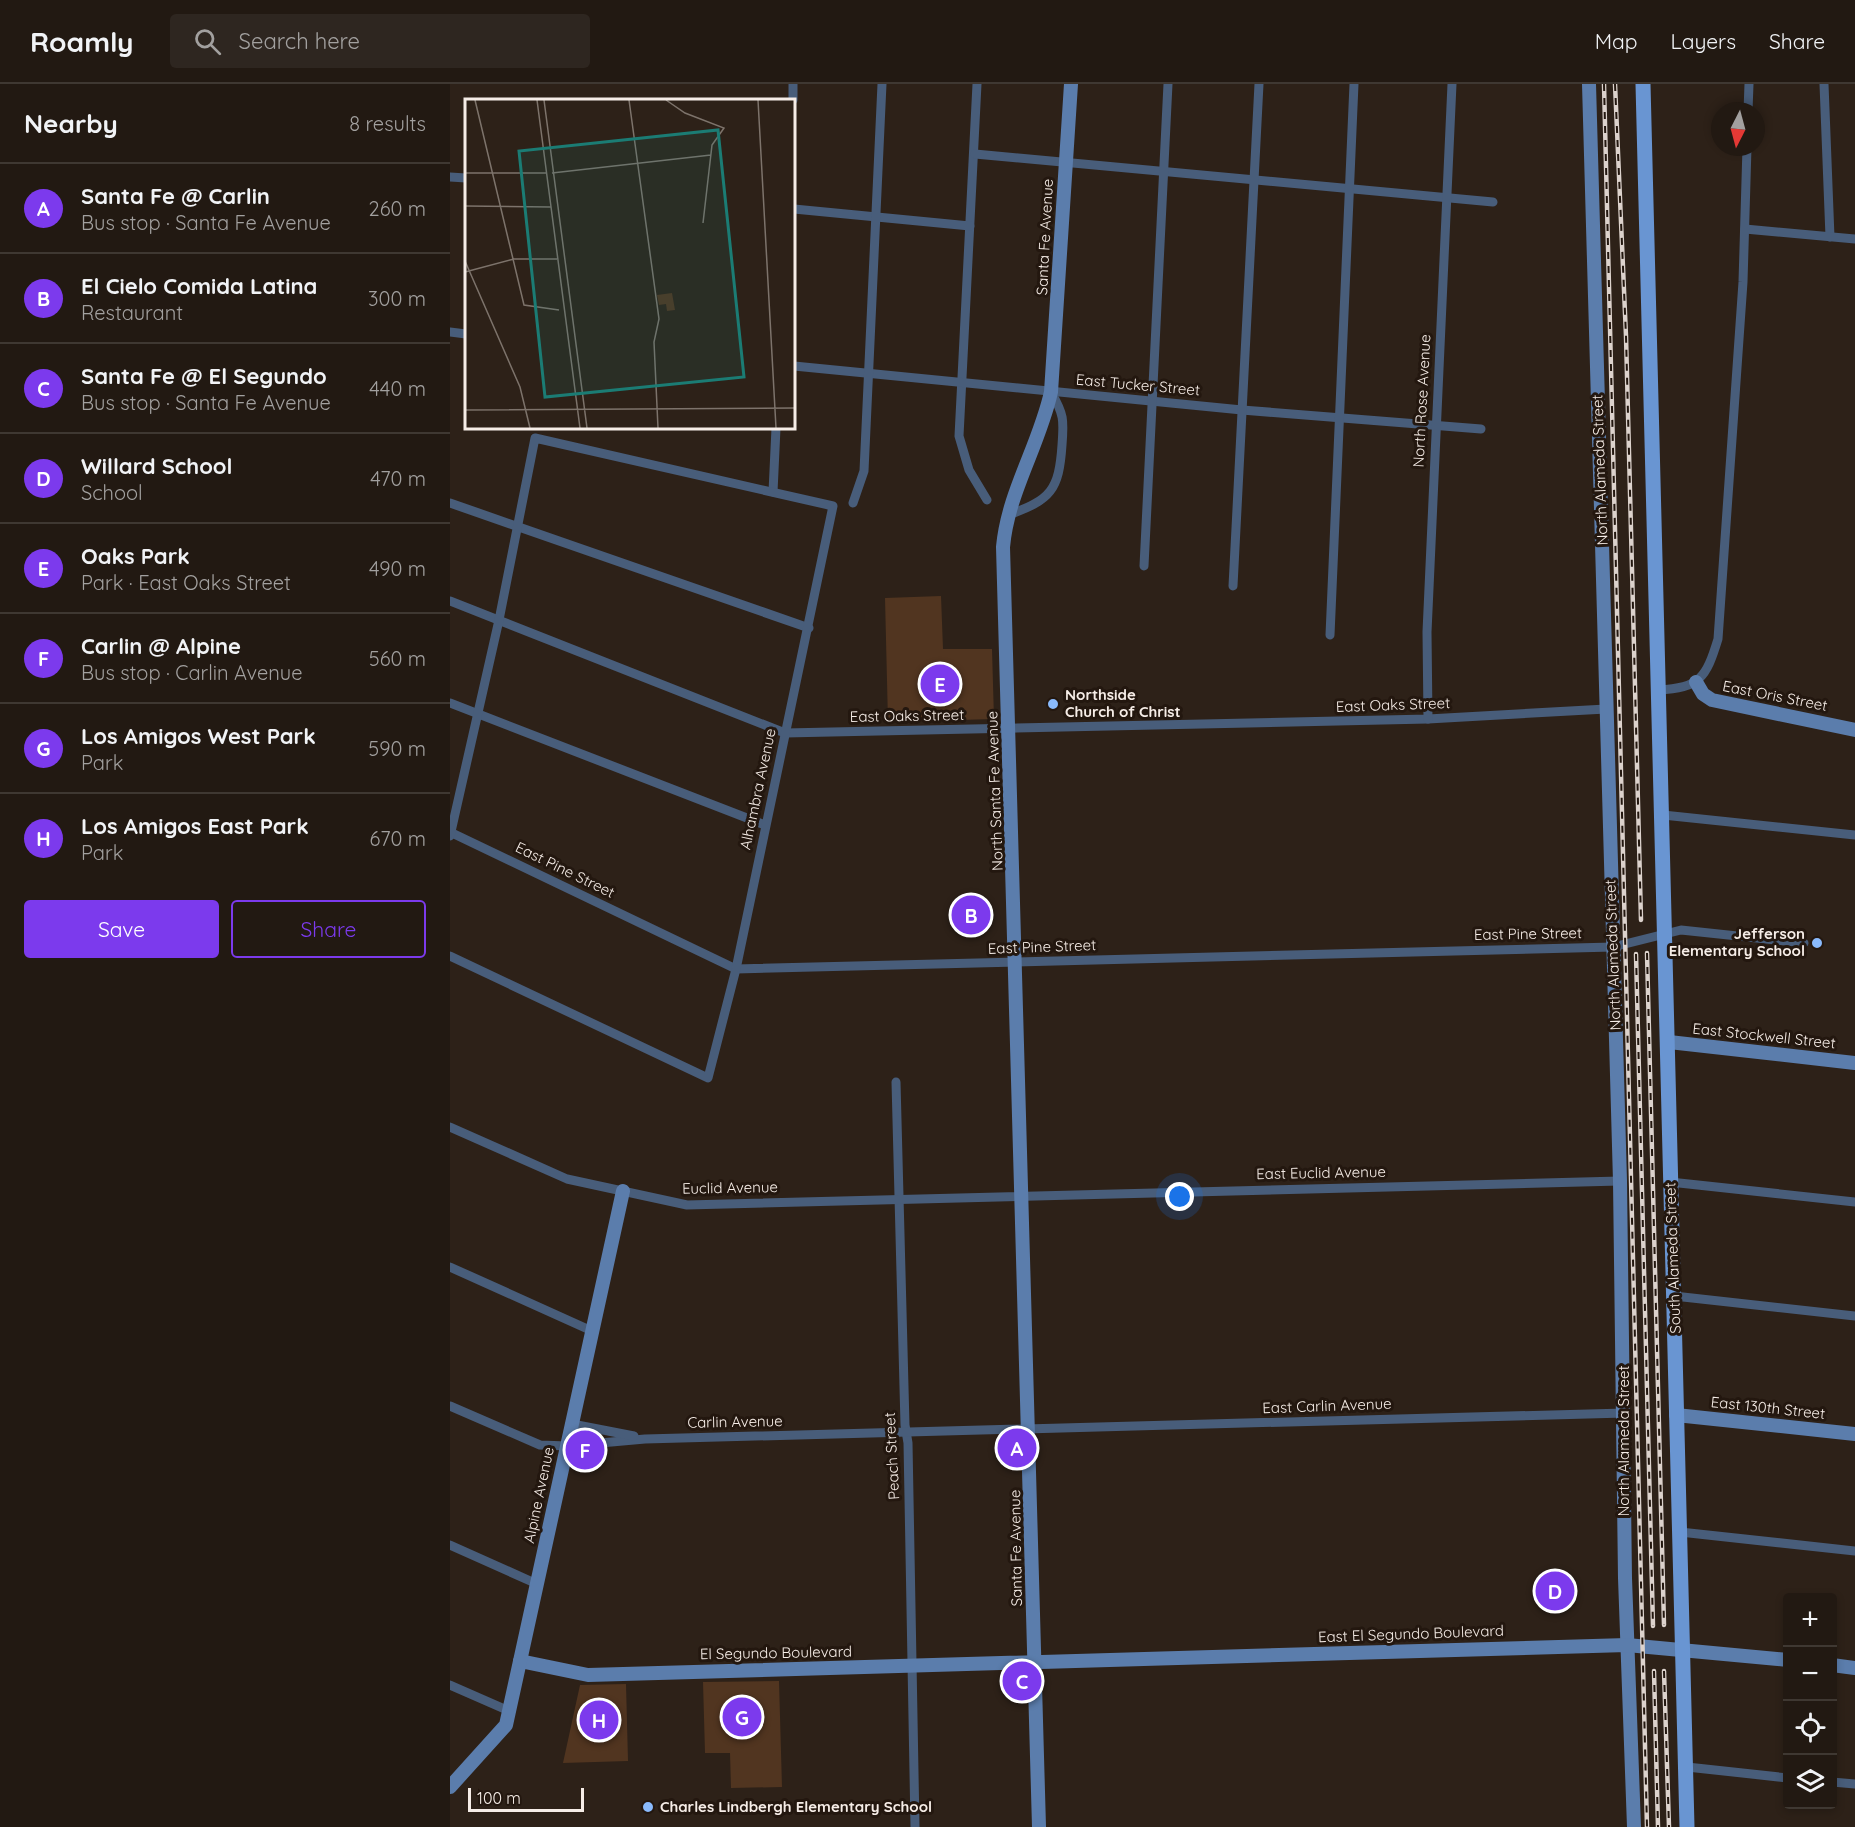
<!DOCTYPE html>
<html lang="en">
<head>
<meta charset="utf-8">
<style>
  body { margin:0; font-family:Quicksand,sans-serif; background:#2e2620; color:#f1f3f6 }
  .controls { position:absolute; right:18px; bottom:18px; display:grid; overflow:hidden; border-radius:6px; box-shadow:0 3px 9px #0003 }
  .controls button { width:54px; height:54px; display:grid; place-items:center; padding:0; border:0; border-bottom:2px solid #3f3832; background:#221912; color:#f1f3f6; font:30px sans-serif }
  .compass { position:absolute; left:1261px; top:18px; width:54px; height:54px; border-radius:50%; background:#221912; box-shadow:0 3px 9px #0003; rotate:186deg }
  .scale { position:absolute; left:18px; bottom:15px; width:116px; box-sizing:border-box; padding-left:6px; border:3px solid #f6ede7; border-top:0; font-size:16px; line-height:21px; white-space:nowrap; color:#f6ede7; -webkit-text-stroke:4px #23170f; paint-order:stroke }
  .you { position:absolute; left:730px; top:1113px; width:21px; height:21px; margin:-15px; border:4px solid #fff; border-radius:50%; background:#1a73e8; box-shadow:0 0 0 9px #1a73e833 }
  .badge { display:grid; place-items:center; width:39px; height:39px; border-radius:50%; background:#7c3aed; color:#fff; font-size:20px; font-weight:700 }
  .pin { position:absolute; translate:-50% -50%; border:3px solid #fff; box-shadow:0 2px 6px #0006 }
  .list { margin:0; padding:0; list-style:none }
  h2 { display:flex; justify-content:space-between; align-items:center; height:78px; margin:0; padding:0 24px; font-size:26px }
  h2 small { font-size:20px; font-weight:400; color:#a2a09f }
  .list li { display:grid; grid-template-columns:39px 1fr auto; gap:18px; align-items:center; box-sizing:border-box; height:90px; padding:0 24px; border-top:2px solid #3f3832 }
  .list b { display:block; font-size:22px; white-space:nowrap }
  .list p { margin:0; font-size:20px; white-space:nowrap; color:#a2a09f }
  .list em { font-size:20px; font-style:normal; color:#a2a09f }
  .actions { display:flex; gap:12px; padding:18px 24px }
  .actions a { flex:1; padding:14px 0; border:2px solid #7c3aed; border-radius:6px; text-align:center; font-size:21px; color:#7c3aed }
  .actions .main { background:#7c3aed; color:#fff }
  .icon { flex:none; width:33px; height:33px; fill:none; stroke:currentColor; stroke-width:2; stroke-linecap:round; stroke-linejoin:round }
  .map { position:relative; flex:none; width:1405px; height:1743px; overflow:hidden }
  header { display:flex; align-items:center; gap:36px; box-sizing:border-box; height:84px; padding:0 30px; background:#221912; border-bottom:2px solid #3f3832 }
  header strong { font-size:28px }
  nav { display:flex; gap:33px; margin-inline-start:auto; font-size:21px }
  .search { width:420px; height:54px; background:#2e2620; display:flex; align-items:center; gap:15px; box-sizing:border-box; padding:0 21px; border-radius:6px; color:#a2a09f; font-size:22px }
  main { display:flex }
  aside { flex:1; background:#221912 }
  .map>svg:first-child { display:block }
  .green { fill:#513520 }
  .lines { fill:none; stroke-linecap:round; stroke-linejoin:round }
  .street { stroke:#485d7a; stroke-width:9 }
  .secondary { stroke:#5b7dac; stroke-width:14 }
  .primary { stroke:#6995d2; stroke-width:15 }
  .rail-casing { stroke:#dcd2cc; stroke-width:4.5 }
  .rail { stroke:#23170f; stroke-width:2; stroke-dasharray:7; stroke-linecap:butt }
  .poi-dot { fill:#8abafc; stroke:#23170f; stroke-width:2 }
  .labels { text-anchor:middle; stroke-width:6; stroke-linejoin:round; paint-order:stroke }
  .street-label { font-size:15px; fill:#f6ede7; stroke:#23170f }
  .poi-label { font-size:15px; font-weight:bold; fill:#f6ede7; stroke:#23170f; text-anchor:start }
  .inset-road { fill:none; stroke:#7d736b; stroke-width:1.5 }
  .view { fill:#1b7c74; fill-opacity:0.15; stroke:#1b7c74; stroke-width:3 }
  .inset-edge { fill:none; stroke:#f6ede7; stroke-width:3 }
</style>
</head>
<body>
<header>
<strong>Roamly</strong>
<div class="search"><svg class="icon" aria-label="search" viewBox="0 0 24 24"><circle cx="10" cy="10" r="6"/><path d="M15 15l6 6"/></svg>Search here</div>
<nav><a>Map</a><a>Layers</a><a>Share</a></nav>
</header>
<main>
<aside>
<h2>Nearby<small>8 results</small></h2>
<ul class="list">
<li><span class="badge">A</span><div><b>Santa Fe @ Carlin</b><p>Bus stop · Santa Fe Avenue</p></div><em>260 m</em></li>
<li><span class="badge">B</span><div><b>El Cielo Comida Latina</b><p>Restaurant</p></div><em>300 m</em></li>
<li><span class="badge">C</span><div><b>Santa Fe @ El Segundo</b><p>Bus stop · Santa Fe Avenue</p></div><em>440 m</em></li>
<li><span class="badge">D</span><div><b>Willard School</b><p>School</p></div><em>470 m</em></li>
<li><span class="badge">E</span><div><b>Oaks Park</b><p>Park · East Oaks Street</p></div><em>490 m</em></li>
<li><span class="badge">F</span><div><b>Carlin @ Alpine</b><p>Bus stop · Carlin Avenue</p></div><em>560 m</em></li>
<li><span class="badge">G</span><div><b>Los Amigos West Park</b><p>Park</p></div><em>590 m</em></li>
<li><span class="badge">H</span><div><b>Los Amigos East Park</b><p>Park</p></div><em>670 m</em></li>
</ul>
<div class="actions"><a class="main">Save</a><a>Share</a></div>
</aside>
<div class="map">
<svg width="1405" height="1743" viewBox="0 0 1405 1743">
  <rect width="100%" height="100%" fill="#2d2118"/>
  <g class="green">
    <path d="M491 512 493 565H542L544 635 438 638 435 514Z"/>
    <path d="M329 1597 332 1703 281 1704 280 1669H255L253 1598Z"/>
    <path d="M176 1600 178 1677 113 1679 130 1601Z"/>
  </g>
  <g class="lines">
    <g class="street">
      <path d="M527 0 509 352 519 386 537 416"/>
      <path d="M1374 0 1380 153"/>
      <path d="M343 16V0"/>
      <path d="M1298 27 1299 0"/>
      <path d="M525 70 1043 118"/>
      <path d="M0 93 16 94"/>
      <path d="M344 125 520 142"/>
      <path d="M1295 145 1405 155"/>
      <path d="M0 248 16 250"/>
      <path d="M344 282 792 326 1031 345"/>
      <path d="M323 408 326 344"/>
      <path d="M0 419 359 544"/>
      <path d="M403 419 414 387 432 0"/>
      <path d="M558 431C601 416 609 406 612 361 614 336 614 330 601 308"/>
      <path d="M694 482 718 0"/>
      <path d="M783 502 809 0"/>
      <path d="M0 517 335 649 978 635 1156 625"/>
      <path d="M880 551 904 0"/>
      <path d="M1208 606C1250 604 1256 594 1268 555L1293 198 1297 63"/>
      <path d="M0 619 315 741"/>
      <path d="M978 635 977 548 1002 0"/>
      <path d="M1213 731 1405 751"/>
      <path d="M0 748 286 885 1163 863 1231 846 1354 859"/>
      <path d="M0 752 49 536 85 354 383 422 286 885 258 994 0 872"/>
      <path d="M446 998 455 1341 458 1359 465 1743"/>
      <path d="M0 1043 117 1095 237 1121 1170 1097"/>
      <path d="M1220 1098 1405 1118"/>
      <path d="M0 1183 142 1247"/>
      <path d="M1224 1212 1405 1232"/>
      <path d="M0 1322 90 1361 117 1362 195 1355 1175 1329"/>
      <path d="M122 1340 184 1352"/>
      <path d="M1230 1448 1405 1467"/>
      <path d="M0 1461 87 1500"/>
      <path d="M0 1601 59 1627"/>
      <path d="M1237 1683 1338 1694"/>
      <path d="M1382 1698 1405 1700"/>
    </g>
    <g class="secondary">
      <path d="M1139 0 1170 1097 1175 1494 1184 1743"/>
      <path d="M1246 598 1253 610 1262 616 1405 646"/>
      <path d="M1219 958 1405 979"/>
      <path d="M1226 1331 1405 1350"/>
      <path d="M70 1577 138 1591 1177 1561 1338 1576"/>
      <path d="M1382 1581 1405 1584"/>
      <path d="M0 1703 56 1641 173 1107"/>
      <path d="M589 1743 553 463C558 408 589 362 601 308L621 0"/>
    </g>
    <path class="primary" d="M1193 0 1237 1743"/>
    <g class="rail-casing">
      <g id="rail">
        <path d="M1154 0 1197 1743"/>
        <path d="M1165 0 1176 252 1191 836"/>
        <path d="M1197 869 1214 1541"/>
        <path d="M1186 870 1203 1542"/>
        <path d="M1204 1587 1208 1743"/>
        <path d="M1214 1587 1219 1743"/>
      </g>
    </g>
    <use href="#rail" class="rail"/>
  </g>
  <g class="poi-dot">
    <circle cx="603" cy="620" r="6"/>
    <circle cx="1367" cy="859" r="6"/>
    <circle cx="198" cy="1723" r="6"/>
  </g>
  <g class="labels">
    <g class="street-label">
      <text transform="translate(595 153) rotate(-87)" y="5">Santa Fe Avenue</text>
      <text transform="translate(688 301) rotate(5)" y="5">East Tucker Street</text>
      <text transform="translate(972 317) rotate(-87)" y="5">North Rose Avenue</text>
      <text transform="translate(1150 386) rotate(-92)" y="5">North Alameda Street</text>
      <text transform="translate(1325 612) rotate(11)" y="5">East Oris Street</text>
      <text transform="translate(943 621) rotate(-2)" y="5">East Oaks Street</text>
      <text transform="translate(457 632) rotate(-1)" y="5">East Oaks Street</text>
      <text transform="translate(308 705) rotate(-78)" y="5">Alhambra Avenue</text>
      <text transform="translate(545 707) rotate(-92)" y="5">North Santa Fe Avenue</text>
      <text transform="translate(115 786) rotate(26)" y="5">East Pine Street</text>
      <text transform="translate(1078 850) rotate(-1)" y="5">East Pine Street</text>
      <text transform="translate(592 863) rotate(-2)" y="5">East Pine Street</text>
      <text transform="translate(1163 871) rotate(-92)" y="5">North Alameda Street</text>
      <text transform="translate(1314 952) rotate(6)" y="5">East Stockwell Street</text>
      <text transform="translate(871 1089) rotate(-1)" y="5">East Euclid Avenue</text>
      <text transform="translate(280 1104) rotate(-1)" y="5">Euclid Avenue</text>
      <text transform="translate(1223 1174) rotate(-92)" y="5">South Alameda Street</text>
      <text transform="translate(877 1322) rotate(-2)" y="5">East Carlin Avenue</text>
      <text transform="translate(1318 1324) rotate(6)" y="5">East 130th Street</text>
      <text transform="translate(285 1338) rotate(-1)" y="5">Carlin Avenue</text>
      <text transform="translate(1174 1357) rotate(-90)" y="5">North Alameda Street</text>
      <text transform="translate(442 1372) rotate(-93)" y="5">Peach Street</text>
      <text transform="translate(89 1411) rotate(-78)" y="5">Alpine Avenue</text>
      <text transform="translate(566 1464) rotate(-91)" y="5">Santa Fe Avenue</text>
      <text transform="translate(961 1550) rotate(-2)" y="5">East El Segundo Boulevard</text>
      <text transform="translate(326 1569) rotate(-1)" y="5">El Segundo Boulevard</text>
    </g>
    <g class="poi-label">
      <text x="615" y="616">Northside<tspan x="615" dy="17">Church of Christ</tspan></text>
      <text x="1355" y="855" text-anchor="end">Jefferson<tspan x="1355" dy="17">Elementary School</tspan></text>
      <text x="210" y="1728">Charles Lindbergh Elementary School</text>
    </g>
  </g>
  <g transform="translate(15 15)">
    <rect width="330" height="330" fill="#2d2118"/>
    <path d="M207 194 210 211 202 212 201 205 194 206 192 196Z" fill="#513520"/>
    <path class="inset-road" d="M10 1 59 206 94 211M72 1 115 329M79 1 122 329M164 1 194 220 189 243 193 329M201 1 220 14 259 29 247 46 238 124M293 1 311 329M0 74H81M87 74 246 56M0 107 86 108M0 162 55 288 65 329M0 173 49 160H92M330 226V268M0 311 330 309"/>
    <path class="view" d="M253 31 279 278 80 298 54 52Z"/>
    <rect width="330" height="330" class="inset-edge"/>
  </g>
</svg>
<div class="controls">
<button>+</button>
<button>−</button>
<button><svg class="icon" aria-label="locate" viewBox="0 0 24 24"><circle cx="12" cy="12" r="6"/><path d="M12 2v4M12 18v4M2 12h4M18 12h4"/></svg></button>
<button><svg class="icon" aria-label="layers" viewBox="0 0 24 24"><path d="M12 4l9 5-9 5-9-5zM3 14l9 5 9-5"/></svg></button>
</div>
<svg class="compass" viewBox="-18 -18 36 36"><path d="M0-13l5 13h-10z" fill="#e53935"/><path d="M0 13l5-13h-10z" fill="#a2a09f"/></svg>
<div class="scale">100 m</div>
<div class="you"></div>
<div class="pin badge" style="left:567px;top:1364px">A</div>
<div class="pin badge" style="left:521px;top:831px">B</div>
<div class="pin badge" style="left:572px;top:1597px">C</div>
<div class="pin badge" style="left:1105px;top:1507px">D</div>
<div class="pin badge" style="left:490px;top:600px">E</div>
<div class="pin badge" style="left:135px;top:1366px">F</div>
<div class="pin badge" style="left:292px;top:1633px">G</div>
<div class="pin badge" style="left:149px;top:1636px">H</div>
</div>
</main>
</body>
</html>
